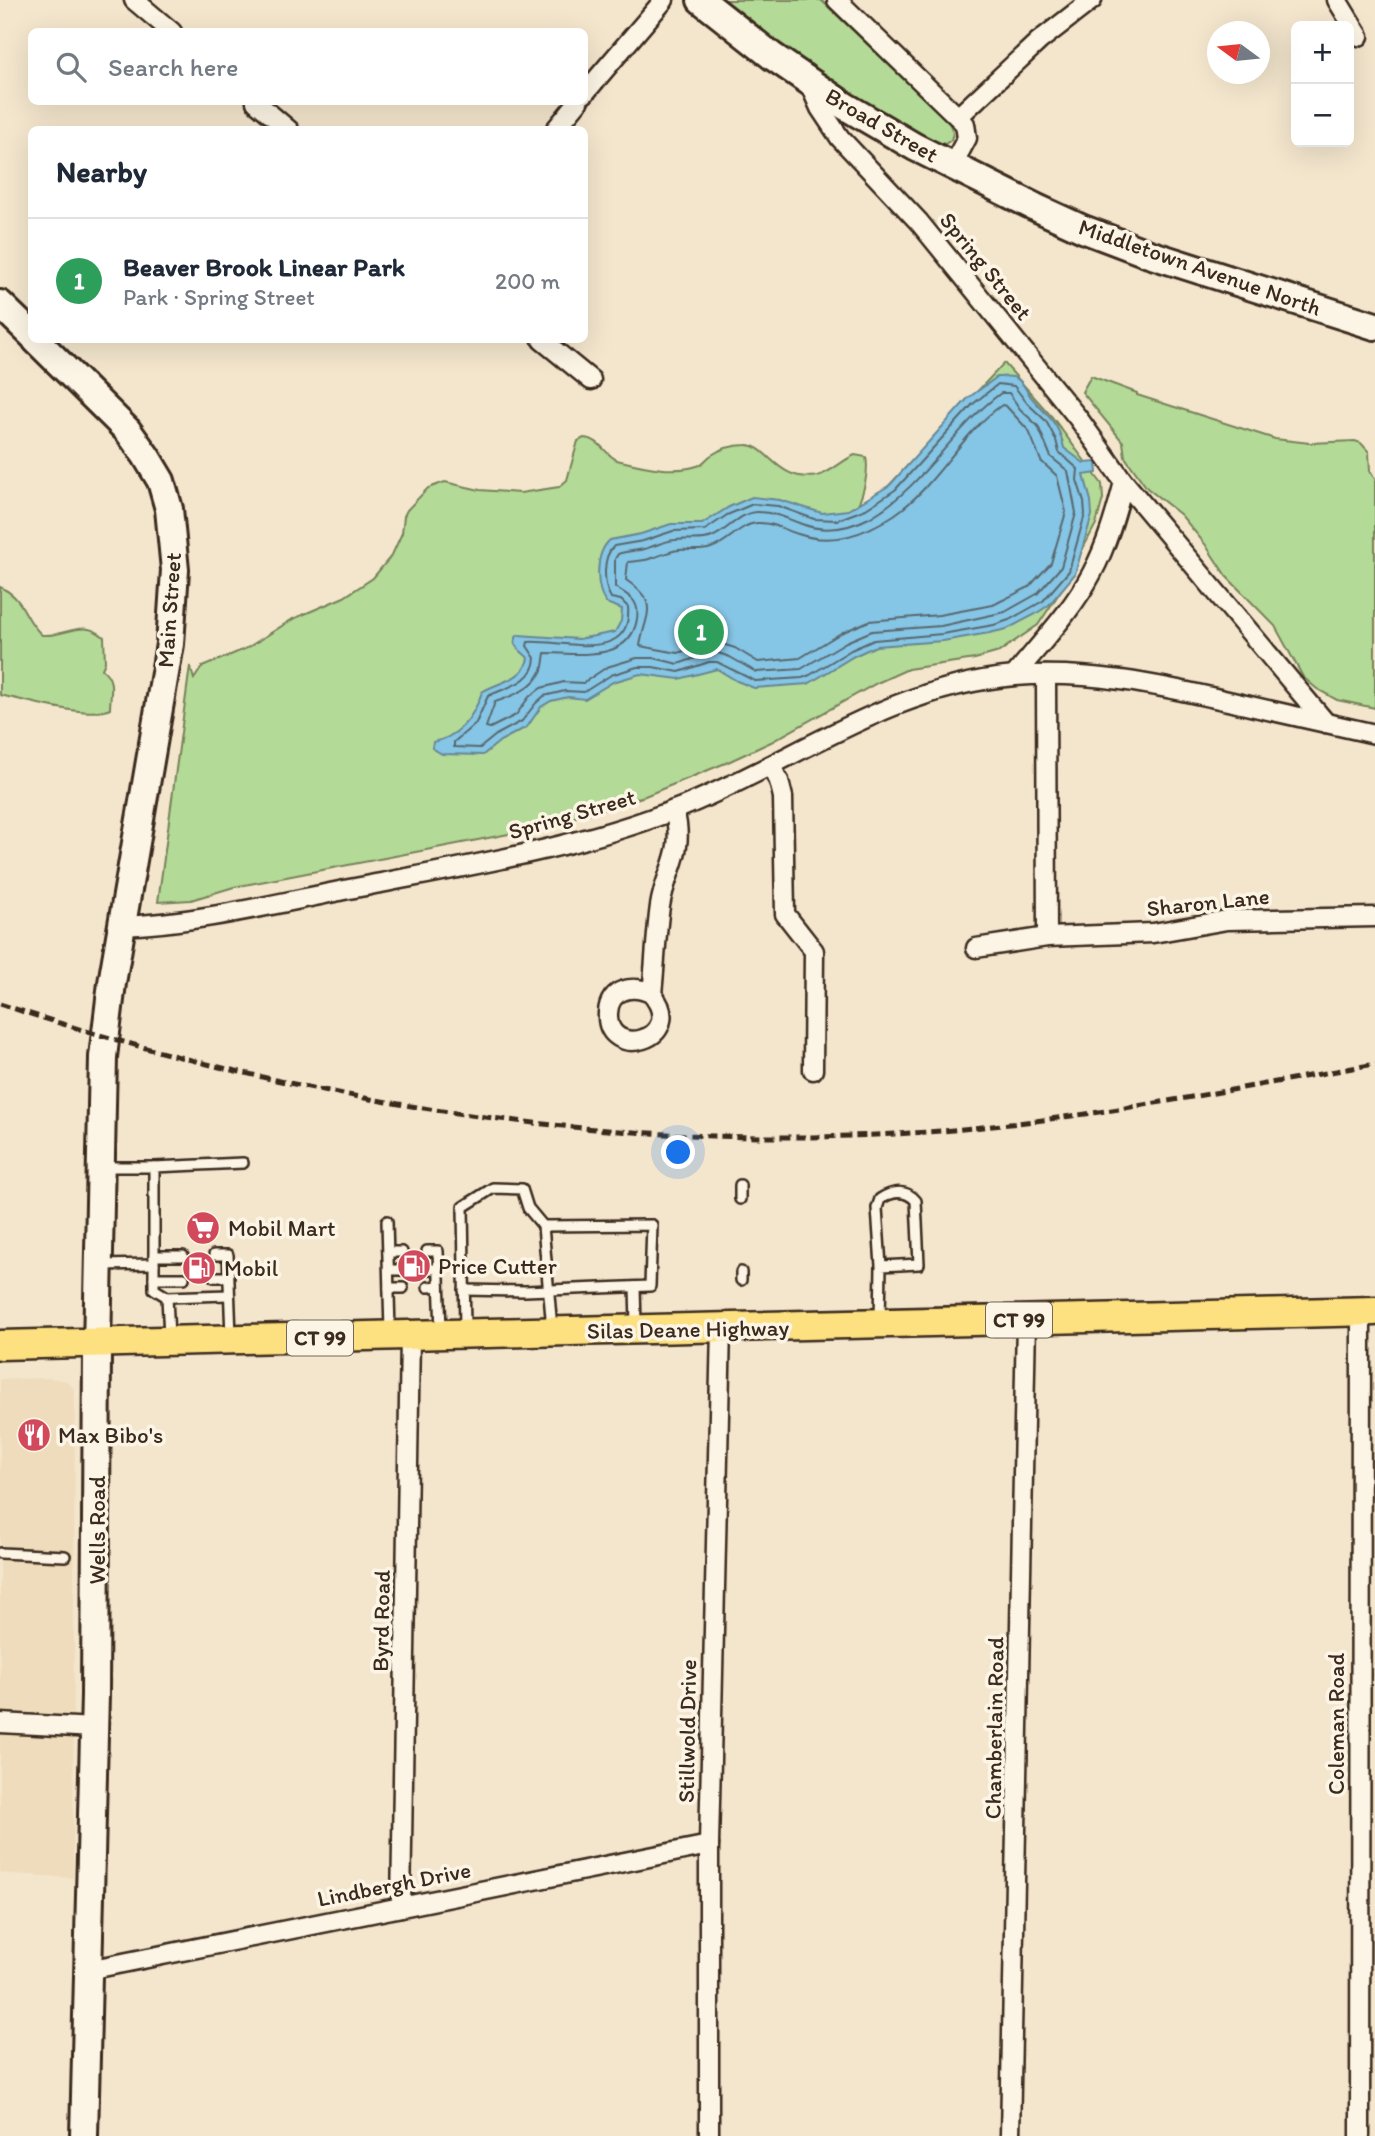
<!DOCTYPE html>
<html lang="en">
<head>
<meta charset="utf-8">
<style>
  body { margin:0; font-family:Itim,sans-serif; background:#f2f2f3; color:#1f2937 }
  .controls { position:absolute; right:21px; top:21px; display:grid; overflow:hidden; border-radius:10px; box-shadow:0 7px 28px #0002 }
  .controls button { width:63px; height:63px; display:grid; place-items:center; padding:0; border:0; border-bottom:2px solid #e0e1e3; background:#fff; color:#1f2937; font:35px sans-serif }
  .compass { position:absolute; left:1207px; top:21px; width:63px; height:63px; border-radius:50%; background:#fff; box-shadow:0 7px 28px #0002; rotate:285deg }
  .you { position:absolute; left:679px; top:1153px; width:24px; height:24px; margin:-18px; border:5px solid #fff; border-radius:50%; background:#1a73e8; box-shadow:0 0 0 10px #1a73e833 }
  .badge { display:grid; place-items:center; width:46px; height:46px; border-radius:50%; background:#2563eb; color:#fff; font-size:23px; font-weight:700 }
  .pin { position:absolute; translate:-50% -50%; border:4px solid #fff; box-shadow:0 2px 7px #0006 }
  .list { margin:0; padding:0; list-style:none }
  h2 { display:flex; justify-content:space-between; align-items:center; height:91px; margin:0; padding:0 28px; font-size:30px }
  h2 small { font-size:23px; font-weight:400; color:#747a83 }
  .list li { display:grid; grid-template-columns:46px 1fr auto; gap:21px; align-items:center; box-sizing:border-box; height:126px; padding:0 28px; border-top:2px solid #e0e1e3 }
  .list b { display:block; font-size:26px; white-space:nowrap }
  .list p { margin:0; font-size:23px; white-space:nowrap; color:#747a83 }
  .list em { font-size:23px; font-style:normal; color:#747a83 }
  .icon { flex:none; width:38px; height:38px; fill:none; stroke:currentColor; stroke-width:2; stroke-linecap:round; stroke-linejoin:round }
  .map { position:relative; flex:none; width:1375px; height:2136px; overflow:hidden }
  .search { position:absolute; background:#fff; box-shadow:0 7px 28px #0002; left:28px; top:28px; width:560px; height:77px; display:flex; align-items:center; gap:18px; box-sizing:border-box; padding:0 24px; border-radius:10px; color:#747a83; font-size:26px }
  .panel { position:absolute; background:#fff; box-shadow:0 7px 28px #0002; left:28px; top:126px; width:560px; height:217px; border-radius:10px }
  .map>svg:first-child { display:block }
  .built { fill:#efdcbc }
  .green { fill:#b3da96; stroke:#77825a; stroke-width:2 }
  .water { fill:#85c5e5; stroke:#678795; stroke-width:2 }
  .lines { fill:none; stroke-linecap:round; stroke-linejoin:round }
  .shore { stroke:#59686e; stroke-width:2 }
  .lane-casing { stroke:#3b2a1e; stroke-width:14 }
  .street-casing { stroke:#3b2a1e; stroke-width:23 }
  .secondary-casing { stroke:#3b2a1e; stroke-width:32 }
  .primary-casing { stroke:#3b2a1e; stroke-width:33 }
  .lane { stroke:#fcf5e5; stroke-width:9 }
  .street { stroke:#fcf5e5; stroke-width:18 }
  .secondary { stroke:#fcf5e5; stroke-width:26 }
  .primary { stroke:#fde080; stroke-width:28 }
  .rail { stroke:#3b2a1e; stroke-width:5; stroke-dasharray:10 5; stroke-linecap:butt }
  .labels { text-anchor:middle; stroke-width:7; stroke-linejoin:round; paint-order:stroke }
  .shield { fill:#fcf5e5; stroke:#75675a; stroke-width:2 }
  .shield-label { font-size:21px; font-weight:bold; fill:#3b2a1e }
  .street-label { font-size:23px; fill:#3b2a1e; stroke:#fcf5e5 }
  .poi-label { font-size:23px; fill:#3b2a1e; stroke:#fcf5e5; text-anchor:start }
</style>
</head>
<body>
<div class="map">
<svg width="1375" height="2136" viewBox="0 0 1375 2136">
  <rect width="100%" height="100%" fill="#f4e6cd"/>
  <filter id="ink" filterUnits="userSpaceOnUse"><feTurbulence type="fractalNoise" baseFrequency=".0143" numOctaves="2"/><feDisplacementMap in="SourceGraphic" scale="14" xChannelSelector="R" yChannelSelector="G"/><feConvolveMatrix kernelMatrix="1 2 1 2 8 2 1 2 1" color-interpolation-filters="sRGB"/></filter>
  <g filter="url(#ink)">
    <path class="built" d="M50 1378 67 1381 75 1390 73 1878 0 1873V1379Z"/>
    <g class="green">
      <path d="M715 0H821L949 122 953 133 951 140 945 144C919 139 895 122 873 108 818 74 767 37 715 0Z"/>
      <path d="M1004 363 1052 417 1102 484 1103 499 1096 524 1060 592 1038 625 999 652 975 659 908 669 877 683 771 742 728 762 645 796 602 810 514 833 234 887 191 900 158 902 190 666 194 679 202 667 247 648 293 619 344 597 373 578 392 555 402 533 404 516 407 510 428 488 445 482 480 490 520 493 559 487 567 480 578 441 584 438C601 439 603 453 617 460 642 466 672 474 697 466 702 465 706 459 710 456 720 449 734 445 746 445 767 444 778 483 817 476 831 473 842 460 855 455L866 457C869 470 864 494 857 506L867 509Z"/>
      <path d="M1091 376 1137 393V395L1275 439 1310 443 1355 441 1361 443 1369 452 1370 471 1375 479V708L1337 700 1317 689 1303 677 1275 626 1226 576 1205 544 1181 515 1147 488 1125 457 1123 442 1082 392Z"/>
      <path d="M0 587C26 599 23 619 42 635 67 637 82 618 104 637L105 662 102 669C116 680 110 693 110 709 90 719 23 700 0 695Z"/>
    </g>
    <path class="water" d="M997 377C1002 377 1009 376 1013 377 1022 379 1026 391 1032 398 1047 416 1059 422 1064 448L1084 463 1096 462 1097 473 1084 475 1091 501 1092 515 1075 574 1049 605 1034 615 1007 629 989 633 943 641 876 646 854 656 808 684 754 688 737 681 717 669 679 679 640 674 613 682 585 699 568 697 551 701 541 707 527 727 500 741 483 755 442 754 432 748 433 742C460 737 474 716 482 692 497 682 525 680 528 658 523 651 508 646 518 635L579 639 615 632 621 621 622 609 606 603C595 587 595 553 610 540L641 534 671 524H702L729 507 752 497 780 500 822 513 848 510 890 485 968 398Z"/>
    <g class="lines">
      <g class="shore">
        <path d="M998 384 1014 386 1027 403 1046 421 1056 440 1059 452 1078 469 1077 480 1084 502 1085 514 1069 571 1043 601 1009 620 994 625 942 634 874 640 851 650 810 675 802 678 755 681 717 662H709L679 672 653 667H637L611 675 584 692 565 691 544 696 536 703 522 721 496 735 480 748 454 747V742L476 723 488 696C506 687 534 683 535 658L527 646 528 642C559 639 633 665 628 607L621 600 611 598C603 584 602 557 614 546L643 541 673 531 705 530 727 515 753 504 778 506 814 519 837 520 866 509 895 490 973 404Z"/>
        <path d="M1001 393H1009L1020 409 1038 426 1051 457 1068 471 1076 513 1061 567 1037 594 1005 612 941 626 872 631 846 642 801 669 756 672 730 657 718 653 707 654 678 664 654 658H637L607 667 583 683 564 682 541 688 529 697 516 715 490 728 486 727 495 702C513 696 534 688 542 670 544 664 544 658 545 653 577 653 630 663 637 619 640 599 628 596 615 587V559L618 554C627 551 636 551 644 549 655 546 664 541 675 540 687 538 700 542 712 537 728 531 739 512 758 512 772 512 786 518 799 523 823 533 848 529 871 517 924 486 952 429 1001 393Z"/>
        <path d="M1002 405 1006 406 1029 431 1041 461 1057 476 1066 512 1051 563 1029 587 993 605 939 615 869 621 841 633 800 658 758 662 735 648 719 643 704 644 678 653 640 646C645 614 661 604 626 580L628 562C635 561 642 561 649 559 659 556 669 551 679 550 690 549 700 552 711 548 728 543 740 524 757 523 772 522 785 530 798 534 833 546 865 534 894 515 937 486 960 434 1002 405Z"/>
      </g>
      <g class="lane-casing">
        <g id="lane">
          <path d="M102 1167H154"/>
          <path d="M740 1199V1185"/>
          <path d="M387 1221 390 1331"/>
          <path d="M427 1251H438L441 1330"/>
          <path d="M388 1252H402"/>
          <path d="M214 1255H228L231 1337"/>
          <path d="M154 1256H183"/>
          <path d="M100 1265 154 1264"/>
          <path d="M428 1269H439"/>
          <path d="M389 1270H403"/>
          <path d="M741 1272V1280"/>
          <path d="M214 1277H228"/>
          <path d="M154 1278H184"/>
          <path d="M428 1287 439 1286"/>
          <path d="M635 1287 636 1325"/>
          <path d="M389 1288H403"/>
          <path d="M464 1290 525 1291 650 1286 652 1225 543 1226"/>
          <path d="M228 1295 167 1297 154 1289V1167L243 1163"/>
          <path d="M167 1297 169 1337"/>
          <path d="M880 1321 881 1266 877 1208 880 1199C893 1191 906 1189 916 1201L919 1264 881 1266"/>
          <path d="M465 1329 463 1207 493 1188 522 1189 528 1208 543 1226 552 1329"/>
          <path d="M0 1553 65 1556"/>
        </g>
      </g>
      <g class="street-casing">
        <g id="street">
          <path d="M134 0 172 32"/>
          <path d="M837 0 965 124 967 138 952 166"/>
          <path d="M1337 0 1359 36"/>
          <path d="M809 83 820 108 840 138 919 222 1078 418 1124 482 1326 723"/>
          <path d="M584 94 664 0"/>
          <path d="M256 102 289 130"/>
          <path d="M959 116 1039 41 1092 0"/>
          <path d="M555 130 578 102"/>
          <path d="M542 340 591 380"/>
          <path d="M1046 675 1047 937"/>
          <path d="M1014 676C1041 643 1072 611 1092 573 1107 545 1116 513 1124 482"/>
          <path d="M771 767 779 781 783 797 785 914 814 951 813 1070"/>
          <path d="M121 926C201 923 281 902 360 887 466 866 575 849 677 809 791 764 889 686 1015 676 1087 670 1159 685 1228 701 1277 712 1326 723 1375 734"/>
          <path d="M976 948 1047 937 1153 933 1227 920 1375 917"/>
          <path d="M652 994C634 984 609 988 608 1013 605 1062 689 1040 652 994 655 965 656 935 660 906 666 868 686 853 674 810"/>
          <path d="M0 1723 95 1728"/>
          <path d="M401 1907 410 1336"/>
          <path d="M88 1970 709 1845"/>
          <path d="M709 2136V1845L721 1328"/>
          <path d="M1010 2136 1026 1320"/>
          <path d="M1360 2136 1361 1312"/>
        </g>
      </g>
      <g class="secondary-casing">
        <g id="secondary">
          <path d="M701 0 772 56 845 106 915 147 1035 207 1083 229 1149 254 1375 326"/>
          <path d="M0 304 32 335"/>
          <path d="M36 340 128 431 146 456 161 481 169 509 175 570 170 644 112 983 103 1057 97 1349 95 1695 84 2136"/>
        </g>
      </g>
      <g class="primary-casing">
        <path id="primary" d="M0 1345 1375 1311"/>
      </g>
      <use href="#lane" class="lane"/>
      <use href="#street" class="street"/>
      <use href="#secondary" class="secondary"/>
      <use href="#primary" class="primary"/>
      <path class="rail" d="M0 1004C305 1105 631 1157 953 1130 1095 1117 1235 1089 1375 1064"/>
    </g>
  </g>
  <defs>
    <g id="supermarket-disc" transform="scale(1.75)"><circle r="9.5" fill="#d1495b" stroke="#fcf5e5"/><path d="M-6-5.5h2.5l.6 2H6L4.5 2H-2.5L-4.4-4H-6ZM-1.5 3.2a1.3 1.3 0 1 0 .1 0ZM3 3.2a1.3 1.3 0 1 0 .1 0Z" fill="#fff"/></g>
    <g id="fuel-disc" transform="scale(1.75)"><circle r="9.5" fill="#d1495b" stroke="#fcf5e5"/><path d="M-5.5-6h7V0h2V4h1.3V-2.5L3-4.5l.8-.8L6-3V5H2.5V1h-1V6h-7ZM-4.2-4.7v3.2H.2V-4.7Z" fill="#fff"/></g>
    <g id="restaurant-disc" transform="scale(1.75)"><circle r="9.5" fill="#d1495b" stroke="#fcf5e5"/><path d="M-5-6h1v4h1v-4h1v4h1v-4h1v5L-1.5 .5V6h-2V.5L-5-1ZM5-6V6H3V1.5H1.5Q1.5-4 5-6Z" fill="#fff"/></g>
  </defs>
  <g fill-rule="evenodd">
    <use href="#supermarket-disc" x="203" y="1228"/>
    <use href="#fuel-disc" x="414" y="1266"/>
    <use href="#fuel-disc" x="199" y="1268"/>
    <use href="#restaurant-disc" x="34" y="1435"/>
  </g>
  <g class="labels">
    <g class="shield">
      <rect x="986" y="1302.5" width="66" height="35" rx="5"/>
      <rect x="287" y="1320.5" width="66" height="35" rx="5"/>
    </g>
    <g class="shield-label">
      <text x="1019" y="1327">CT 99</text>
      <text x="320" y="1345">CT 99</text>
    </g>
    <g class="street-label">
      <text transform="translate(882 125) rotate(30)" y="8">Broad Street</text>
      <text transform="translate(986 266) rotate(51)" y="8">Spring Street</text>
      <text transform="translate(1200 267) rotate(19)" y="8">Middletown Avenue North</text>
      <text transform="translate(169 610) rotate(-86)" y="8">Main Street</text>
      <text transform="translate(572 814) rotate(-16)" y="8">Spring Street</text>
      <text transform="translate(1208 902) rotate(-6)" y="8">Sharon Lane</text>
      <text transform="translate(688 1329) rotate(-1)" y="8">Silas Deane Highway</text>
      <text transform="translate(97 1530) rotate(-90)" y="8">Wells Road</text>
      <text transform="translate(381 1621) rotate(-89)" y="8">Byrd Road</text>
      <text transform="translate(1336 1724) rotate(-90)" y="8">Coleman Road</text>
      <text transform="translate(994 1728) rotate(-89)" y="8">Chamberlain Road</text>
      <text transform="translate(687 1731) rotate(-89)" y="8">Stillwold Drive</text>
      <text transform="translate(394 1884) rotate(-11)" y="8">Lindbergh Drive</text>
    </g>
    <g class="poi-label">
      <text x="228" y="1236">Mobil Mart</text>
      <text x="438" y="1274">Price Cutter</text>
      <text x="224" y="1276">Mobil</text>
      <text x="58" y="1443">Max Bibo's</text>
    </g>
  </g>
</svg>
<div class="controls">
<button>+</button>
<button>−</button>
</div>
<svg class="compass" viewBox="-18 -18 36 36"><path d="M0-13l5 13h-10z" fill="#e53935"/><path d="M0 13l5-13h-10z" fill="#747a83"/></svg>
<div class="you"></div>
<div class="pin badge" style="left:701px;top:632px;background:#2e9e5b">1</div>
<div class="search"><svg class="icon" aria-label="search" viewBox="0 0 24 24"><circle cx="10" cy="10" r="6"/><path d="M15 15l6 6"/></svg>Search here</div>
<section class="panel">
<h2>Nearby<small></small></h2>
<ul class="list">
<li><span class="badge" style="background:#2e9e5b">1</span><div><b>Beaver Brook Linear Park</b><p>Park · Spring Street</p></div><em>200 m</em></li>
</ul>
</section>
</div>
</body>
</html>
